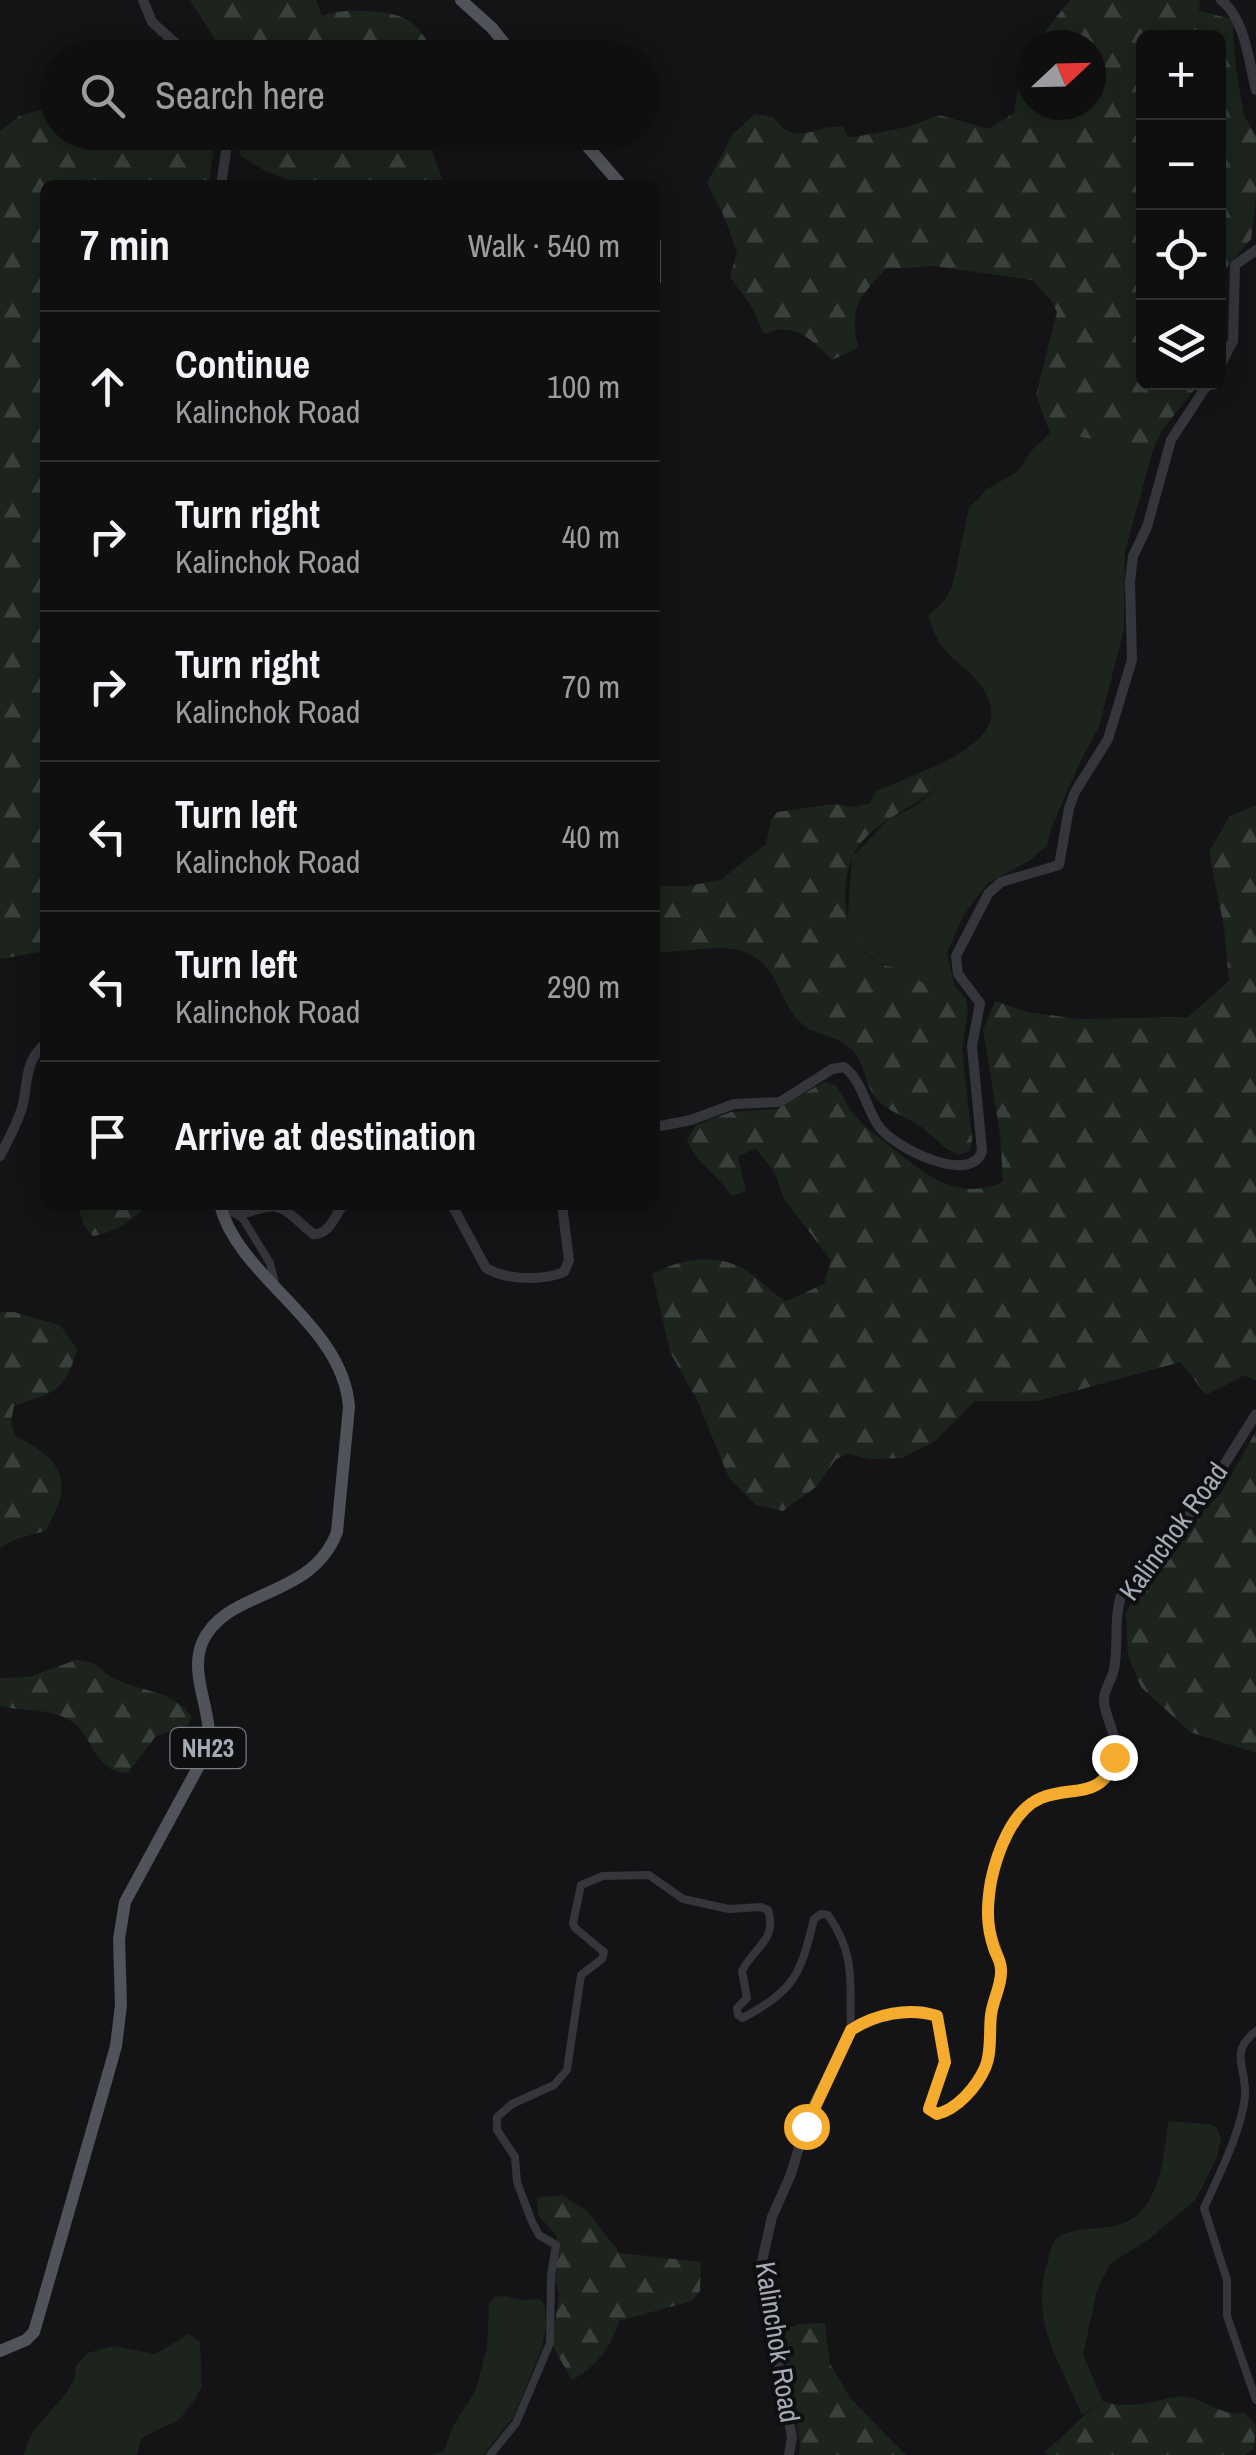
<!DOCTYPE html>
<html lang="en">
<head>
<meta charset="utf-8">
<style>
  body { margin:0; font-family:"Archivo Narrow",sans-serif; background:#1d1d1e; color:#f1f3f6 }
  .controls { position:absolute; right:30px; top:30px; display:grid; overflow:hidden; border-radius:15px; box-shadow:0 5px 25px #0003 }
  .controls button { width:90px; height:90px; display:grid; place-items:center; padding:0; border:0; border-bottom:2px solid #2f2f30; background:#0f0f10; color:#f1f3f6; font:50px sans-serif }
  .compass { position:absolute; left:1016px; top:30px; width:90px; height:90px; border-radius:50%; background:#0f0f10; box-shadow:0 5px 25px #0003; rotate:68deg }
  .stop { position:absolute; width:30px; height:30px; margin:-22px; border:8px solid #f4ab2e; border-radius:50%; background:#fff }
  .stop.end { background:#f4ab2e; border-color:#fff; box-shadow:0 2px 10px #0008 }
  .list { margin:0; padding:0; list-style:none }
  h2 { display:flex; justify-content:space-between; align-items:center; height:130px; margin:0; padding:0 40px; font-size:42px }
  h2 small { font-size:32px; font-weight:400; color:#9b9c9f }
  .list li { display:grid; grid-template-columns:65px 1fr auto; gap:30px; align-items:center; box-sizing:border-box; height:150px; padding:0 40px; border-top:2px solid #2f2f30 }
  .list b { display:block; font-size:38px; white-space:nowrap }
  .list p { margin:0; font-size:32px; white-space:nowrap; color:#9b9c9f }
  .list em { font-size:32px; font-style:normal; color:#9b9c9f }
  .icon { flex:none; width:55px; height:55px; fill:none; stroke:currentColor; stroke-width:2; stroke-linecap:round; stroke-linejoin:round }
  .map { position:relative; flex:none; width:1256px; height:2455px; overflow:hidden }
  .search { position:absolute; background:#0f0f10; box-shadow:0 5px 25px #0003; left:40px; top:40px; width:620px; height:110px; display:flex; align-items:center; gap:25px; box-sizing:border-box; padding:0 35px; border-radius:55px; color:#9b9c9f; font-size:38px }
  .panel { position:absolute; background:#0f0f10; box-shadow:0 5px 25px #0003; left:40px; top:180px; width:620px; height:1030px; border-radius:15px }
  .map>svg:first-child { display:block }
  .grass { fill:#1c241d }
  .forest { fill:url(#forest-firs) }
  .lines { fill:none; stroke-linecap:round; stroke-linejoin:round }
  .minor { stroke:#35363b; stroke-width:8 }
  .tertiary { stroke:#35363b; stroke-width:10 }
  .primary { stroke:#51535a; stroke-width:12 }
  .route { stroke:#f4ab2e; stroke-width:12 }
  .labels { text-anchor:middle; stroke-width:8; stroke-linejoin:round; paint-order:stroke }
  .shield { fill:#0f0f11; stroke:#787c84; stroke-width:2.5 }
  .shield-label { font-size:25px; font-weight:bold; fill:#a5abb6 }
  .street-label { font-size:28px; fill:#a5abb6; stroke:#0f0f11 }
</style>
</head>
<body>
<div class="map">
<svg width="1256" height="2455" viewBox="0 0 1256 2455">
  <defs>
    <pattern id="forest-firs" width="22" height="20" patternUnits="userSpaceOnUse" patternTransform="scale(2.5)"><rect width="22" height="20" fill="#1c241d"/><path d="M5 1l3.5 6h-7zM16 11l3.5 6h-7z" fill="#3a413c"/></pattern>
  </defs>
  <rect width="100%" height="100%" fill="#141416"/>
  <g class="grass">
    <path d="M1050 433 1154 447 1125 551 1124 629 1099 727 1081 760 1050 831 1047 846 1029 861 988 883 963 916 947 953 955 987 922 986 900 969 877 962 858 946 847 927 852 857 888 820 915 806 935 790 936 766C980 744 1016 720 970 673 961 664 948 656 941 645 935 637 932 625 928 616L943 602 952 587 969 508 987 489 1017 472 1031 451Z"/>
    <path d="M1168 2121 1209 2124 1216 2127 1221 2138 1217 2157 1196 2199 1149 2239 1110 2264 1097 2290 1083 2355 1103 2401 1082 2415C1059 2359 1029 2323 1048 2260 1051 2250 1052 2239 1062 2235 1089 2223 1121 2235 1142 2210 1162 2188 1165 2148 1168 2121Z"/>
    <path d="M504 2296 523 2300 541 2299 545 2307 546 2327 542 2348 513 2418 483 2455H431L444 2451 453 2426 475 2392 487 2348 489 2304 494 2297Z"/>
    <path d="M189 2334 200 2342 202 2387 195 2399 179 2420 141 2438 137 2455H23L32 2433 67 2392 74 2380 76 2366 88 2353 113 2346 155 2354Z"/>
  </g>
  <g class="forest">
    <path d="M190 0H316L322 16C338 7 393 10 408 20 421 28 429 45 437 57H226Z"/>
    <path d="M1070 0H1200L1199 11 1236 20 1233 30 1236 70 1244 116 1256 135V199L1251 239 1221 274C1226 295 1227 330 1219 350L1218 38H1144V382L1200 383 1162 430 1154 447 1050 433 1036 395 1057 312 1051 300 1032 280 933 266 886 269C859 298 849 306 858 348L832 360C810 339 796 321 764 334L752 307 730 277 737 252 723 214 707 183 733 134 755 114 773 117C798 150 811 124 843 127L848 137H855L907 127 939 115 989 129 1014 113 1022 61 1031 49V105H1091V45H1034Z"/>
    <path d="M57 106 58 132 215 133C217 151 208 166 210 185H45V951L0 959V131L19 116Z"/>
    <path d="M243 133H426L444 185C376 185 295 200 239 154Z"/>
    <path d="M936 766 935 789C909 811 865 825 852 858 839 891 843 943 877 962 883 966 892 966 899 969 929 983 916 987 955 987L966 998 968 1010 962 1050 972 1139 970 1151 959 1155C943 1149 936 1138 923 1128 906 1115 886 1113 873 1094 865 1081 864 1064 854 1052 840 1034 813 1038 796 1018 779 998 778 970 753 956 724 939 686 955 655 951V886H687L721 880 766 844 771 820 777 812 834 804 856 807 870 803 876 791Z"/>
    <path d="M1256 805V1381L1245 1375 1206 1395 1181 1362 1038 1401H975L935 1441 902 1458 871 1459 848 1454 836 1459 816 1487 783 1511 756 1505 729 1478 697 1400 670 1352 652 1274C685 1257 724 1251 755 1277 767 1286 773 1294 786 1301L824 1284 831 1260 784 1199 774 1171 755 1148 738 1157 746 1191 732 1196C717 1174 697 1164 687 1140L696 1125 731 1112 777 1109 824 1082 836 1085C842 1093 846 1104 852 1112 863 1126 878 1137 892 1148 926 1175 958 1202 1003 1182L1000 1134 983 1030 995 1001 1028 1012 1078 1019 1188 1017 1229 981 1224 927 1209 852 1230 816Z"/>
    <path d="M78 1205H147C134 1220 113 1233 93 1236L84 1225Z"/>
    <path d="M0 1312H14L60 1325 77 1349C65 1393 53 1392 14 1406L11 1421 15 1436C64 1460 75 1482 45 1531L13 1540 0 1548Z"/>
    <path d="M1256 1431V1753L1190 1732 1141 1687 1128 1655 1126 1614 1139 1584 1164 1548 1221 1493Z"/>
    <path d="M76 1660C99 1661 99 1671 117 1680 141 1691 178 1692 192 1718L187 1726 156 1736 128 1773C93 1773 94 1735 71 1721 48 1707 24 1712 0 1706V1678L29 1677Z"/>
    <path d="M562 2195 587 2211 620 2253 701 2262 700 2291 692 2301 619 2321C611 2348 596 2367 572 2380L552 2345 559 2295 554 2275 559 2252 556 2235 538 2215 537 2198Z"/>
    <path d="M825 2323 830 2364 851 2399 906 2455H799L800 2444 780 2337 784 2329 800 2324Z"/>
    <path d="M1182 2396C1206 2399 1221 2417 1245 2413L1256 2425 1254 2449 1245 2455H1050L1044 2452C1066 2436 1080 2416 1103 2401 1129 2411 1156 2400 1182 2396Z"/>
  </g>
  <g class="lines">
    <g class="minor">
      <path d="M236 1214 243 1219 270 1263 275 1283"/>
      <path d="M1256 2031C1228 2053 1247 2067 1245 2096 1242 2130 1218 2177 1204 2208L1227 2280V2316L1256 2400"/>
      <path d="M490 2455 516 2423 550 2343 551 2275 556 2245 539 2235 532 2222 517 2182 515 2157 497 2130V2117L512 2104 554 2085 567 2070 581 1975 602 1959 604 1952 575 1928 573 1923 581 1885 603 1876 649 1875 683 1899 729 1909 761 1907 768 1910C778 1940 753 1948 742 1971L747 1998 737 2008 738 2015 743 2018C795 1989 800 1976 814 1919L821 1914 828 1915C857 1956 849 1984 851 2030"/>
    </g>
    <g class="tertiary">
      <path d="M143 0 152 22 192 58"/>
      <path d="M1221 0C1245 18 1249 63 1256 90"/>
      <path d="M221 185 229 132"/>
      <path d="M1218 370 1233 341 1235 265 1256 250"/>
      <path d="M655 1127 691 1120 734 1104 780 1102 832 1069 844 1067C863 1081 866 1110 880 1128 896 1148 971 1186 982 1151L972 1046 980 1003 958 974 956 956 988 894 1001 882 1059 865 1069 808 1075 792 1108 739 1132 660 1130 582 1133 556 1147 527 1171 440 1209 382"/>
      <path d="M0 1156C8 1140 19 1121 23 1104 28 1080 25 1061 45 1044"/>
      <path d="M229 1205 233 1212C249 1217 264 1202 280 1208 292 1213 303 1226 313 1234 328 1236 335 1216 343 1205"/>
      <path d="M452 1205 486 1268C506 1280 543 1281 564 1272L569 1260 562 1205"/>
      <path d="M789 2455 792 2437 768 2312 762 2261 772 2217 791 2174 809 2114 851 2030 881 2017 906 2012 922 2011 937 2016 945 2062 929 2109 937 2114C957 2109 977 2086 985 2068 994 2051 988 2026 993 2007 996 1992 1004 1978 1001 1963 996 1943 985 1925 987 1904 990 1870 1006 1813 1041 1798 1063 1789 1096 1798 1110 1772 1126 1742 1102 1717 1104 1698 1105 1689 1112 1679 1114 1669 1119 1644 1113 1618 1122 1593L1202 1500 1256 1414"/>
    </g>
    <g class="primary">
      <path d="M461 0 492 28 516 58"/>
      <path d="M575 132 621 185"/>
      <path d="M655 242V281"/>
      <path d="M0 2351 26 2340 34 2332 107 2078 116 2046 121 2005 119 1939 125 1902 207 1751C216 1715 188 1678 202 1643 225 1588 311 1601 337 1532L349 1407C343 1323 239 1279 220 1205"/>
    </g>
  </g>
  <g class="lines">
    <path class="route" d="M806 2126 851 2030C875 2014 909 2007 937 2016L945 2062 929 2109 937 2114C958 2109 977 2086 985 2068 992 2053 989 2031 991 2015 993 1999 1002 1985 1001 1970 1001 1961 997 1957 994 1948 986 1925 987 1905 991 1881 997 1853 1012 1810 1041 1798 1072 1785 1104 1801 1114 1757"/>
  </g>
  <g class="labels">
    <rect class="shield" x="170.5" y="1728" width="75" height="40" rx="8"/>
    <g class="shield-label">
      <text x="208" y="1757">NH23</text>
    </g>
    <g class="street-label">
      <text transform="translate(1173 1531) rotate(-54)" y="10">Kalinchok Road</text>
      <text transform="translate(778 2342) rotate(81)" y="10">Kalinchok Road</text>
    </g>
  </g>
</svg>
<div class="controls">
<button>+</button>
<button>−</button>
<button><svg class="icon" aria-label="locate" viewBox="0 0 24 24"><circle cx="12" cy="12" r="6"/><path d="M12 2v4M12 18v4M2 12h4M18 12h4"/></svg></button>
<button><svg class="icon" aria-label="layers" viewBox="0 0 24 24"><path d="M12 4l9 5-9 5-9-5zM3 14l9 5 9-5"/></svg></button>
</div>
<svg class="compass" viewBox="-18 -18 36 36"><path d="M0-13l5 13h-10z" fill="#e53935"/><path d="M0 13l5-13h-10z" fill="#9b9c9f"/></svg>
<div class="stop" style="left:806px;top:2126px"></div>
<div class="stop end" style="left:1114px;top:1757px"></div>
<div class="search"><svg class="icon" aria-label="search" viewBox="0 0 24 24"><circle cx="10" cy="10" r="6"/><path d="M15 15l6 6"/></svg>Search here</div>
<section class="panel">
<h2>7 min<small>Walk · 540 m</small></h2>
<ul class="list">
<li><svg class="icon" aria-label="ahead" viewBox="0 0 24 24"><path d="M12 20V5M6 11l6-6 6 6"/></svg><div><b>Continue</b><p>Kalinchok Road</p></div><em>100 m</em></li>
<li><svg class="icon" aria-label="right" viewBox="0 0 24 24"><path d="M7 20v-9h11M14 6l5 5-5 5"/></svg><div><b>Turn right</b><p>Kalinchok Road</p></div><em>40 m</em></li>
<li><svg class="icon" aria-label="right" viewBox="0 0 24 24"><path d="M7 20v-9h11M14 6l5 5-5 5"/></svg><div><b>Turn right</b><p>Kalinchok Road</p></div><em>70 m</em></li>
<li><svg class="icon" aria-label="left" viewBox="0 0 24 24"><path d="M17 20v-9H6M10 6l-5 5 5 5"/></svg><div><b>Turn left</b><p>Kalinchok Road</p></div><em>40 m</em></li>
<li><svg class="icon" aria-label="left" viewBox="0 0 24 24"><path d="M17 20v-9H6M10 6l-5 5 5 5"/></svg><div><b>Turn left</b><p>Kalinchok Road</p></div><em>290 m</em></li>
<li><svg class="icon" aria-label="arrive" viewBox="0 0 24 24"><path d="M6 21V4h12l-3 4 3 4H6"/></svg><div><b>Arrive at destination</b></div></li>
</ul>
</section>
</div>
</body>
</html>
